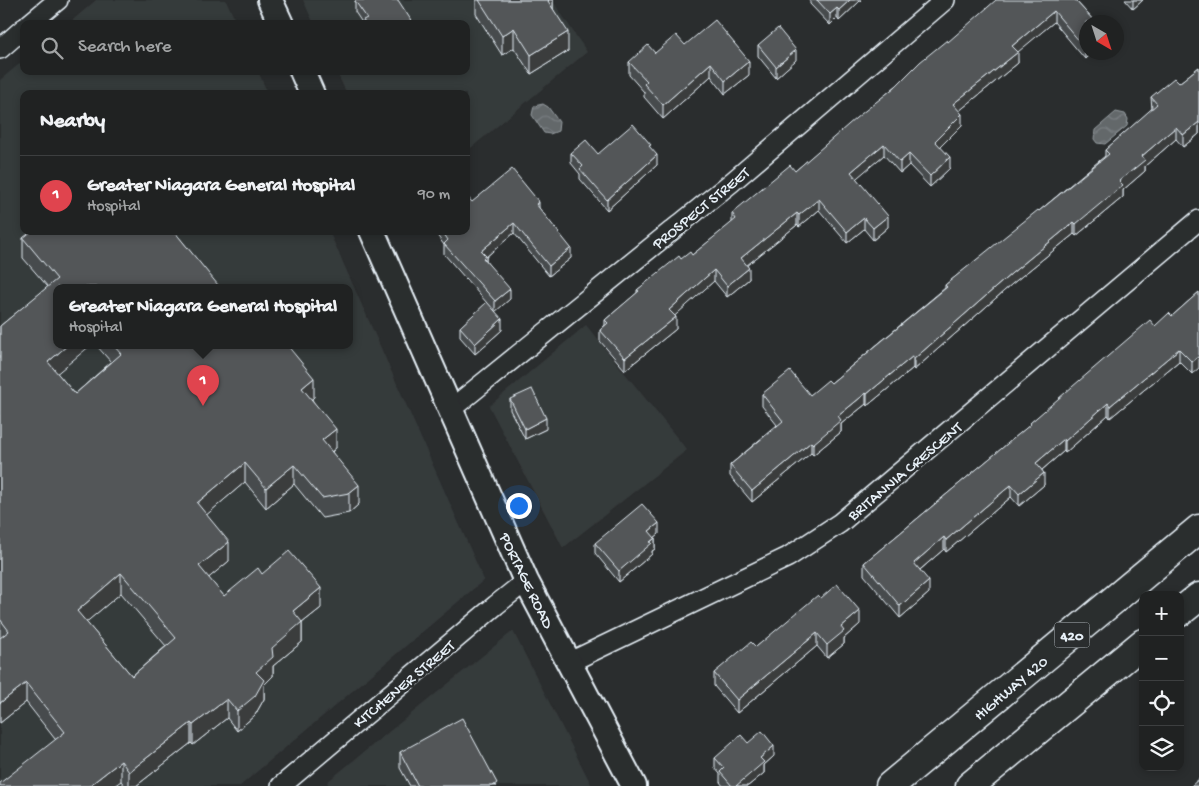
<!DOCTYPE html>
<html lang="en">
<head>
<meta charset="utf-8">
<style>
  body { margin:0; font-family:"Gochi Hand",sans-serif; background:#2d2f2f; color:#f1f3f6 }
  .controls { position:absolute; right:15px; bottom:15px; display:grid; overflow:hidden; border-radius:10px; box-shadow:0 2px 8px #0003 }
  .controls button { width:45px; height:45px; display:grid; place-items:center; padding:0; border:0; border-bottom:1px solid #3d3f40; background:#202222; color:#f1f3f6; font:25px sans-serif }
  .compass { position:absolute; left:1079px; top:15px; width:45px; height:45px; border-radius:50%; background:#202222; box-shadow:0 2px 8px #0003; rotate:141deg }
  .you { position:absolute; left:518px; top:505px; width:18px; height:18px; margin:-12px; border:4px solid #fff; border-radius:50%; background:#1a73e8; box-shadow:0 0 0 8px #1a73e833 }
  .badge { display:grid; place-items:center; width:32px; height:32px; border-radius:50%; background:#ffd166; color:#fff; font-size:16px; font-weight:700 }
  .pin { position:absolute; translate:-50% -41px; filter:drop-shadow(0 1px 2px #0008) }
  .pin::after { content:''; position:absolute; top:26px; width:18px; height:15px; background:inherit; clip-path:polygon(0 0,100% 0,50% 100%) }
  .popup { position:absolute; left:53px; top:284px; width:300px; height:65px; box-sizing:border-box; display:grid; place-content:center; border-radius:10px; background:#202222; filter:drop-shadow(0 1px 4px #0005); font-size:16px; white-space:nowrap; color:#a2a4a5 }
  .popup b { font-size:19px; color:#f1f3f6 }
  .popup::after { content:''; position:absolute; left:50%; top:100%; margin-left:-10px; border:10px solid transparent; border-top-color:#202222 }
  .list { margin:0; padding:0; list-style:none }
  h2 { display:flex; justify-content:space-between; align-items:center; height:65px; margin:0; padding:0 20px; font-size:21px }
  h2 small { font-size:16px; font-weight:400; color:#a2a4a5 }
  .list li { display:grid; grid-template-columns:32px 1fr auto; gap:15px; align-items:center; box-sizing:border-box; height:80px; padding:0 20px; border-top:1px solid #3d3f40 }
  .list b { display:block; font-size:19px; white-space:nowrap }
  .list p { margin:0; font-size:16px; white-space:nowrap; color:#a2a4a5 }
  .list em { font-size:16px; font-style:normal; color:#a2a4a5 }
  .icon { flex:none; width:28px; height:28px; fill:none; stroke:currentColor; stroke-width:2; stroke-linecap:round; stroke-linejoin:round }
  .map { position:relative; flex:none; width:1199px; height:786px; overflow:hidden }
  .search { position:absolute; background:#202222; box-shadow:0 2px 8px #0003; left:20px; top:20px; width:450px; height:55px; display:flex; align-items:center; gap:12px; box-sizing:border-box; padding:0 18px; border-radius:10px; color:#a2a4a5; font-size:19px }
  .panel { position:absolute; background:#202222; box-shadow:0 2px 8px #0003; left:20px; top:90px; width:450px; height:145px; border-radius:10px }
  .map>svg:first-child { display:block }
  .built { fill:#363a3b; fill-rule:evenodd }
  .water { fill:url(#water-waves); stroke:#989fa3 }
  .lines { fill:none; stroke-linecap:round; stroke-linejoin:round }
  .minor-casing { stroke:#e8f1f8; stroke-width:22 }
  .tertiary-casing { stroke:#e8f1f8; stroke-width:28 }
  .motorway-casing { stroke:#e8f1f8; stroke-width:31 }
  .minor { stroke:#2a2d2e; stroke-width:19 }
  .tertiary { stroke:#2a2d2e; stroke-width:24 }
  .motorway { stroke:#2a2d2e; stroke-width:28 }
  .wall { fill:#474b4d; stroke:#e8f1f8; fill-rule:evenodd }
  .shaded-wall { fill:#3a3d3e; stroke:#e8f1f8 }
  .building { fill:#535759; stroke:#e8f1f8; fill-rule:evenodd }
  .labels { text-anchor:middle; stroke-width:5; stroke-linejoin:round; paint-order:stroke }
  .shield { fill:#2a2d2e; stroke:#afb6bb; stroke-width:1 }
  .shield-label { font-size:15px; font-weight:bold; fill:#e8f1f8 }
  .street-label { font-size:16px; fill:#e8f1f8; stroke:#2a2d2e }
</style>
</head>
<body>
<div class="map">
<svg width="1199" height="786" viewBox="0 0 1199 786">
  <defs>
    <pattern id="water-waves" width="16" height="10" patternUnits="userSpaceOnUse" patternTransform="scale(1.25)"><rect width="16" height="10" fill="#63686b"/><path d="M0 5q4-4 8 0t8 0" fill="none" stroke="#797e81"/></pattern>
  </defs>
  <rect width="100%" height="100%" fill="#2a2d2e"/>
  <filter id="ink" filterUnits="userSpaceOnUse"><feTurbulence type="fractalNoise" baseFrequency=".02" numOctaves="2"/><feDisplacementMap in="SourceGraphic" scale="10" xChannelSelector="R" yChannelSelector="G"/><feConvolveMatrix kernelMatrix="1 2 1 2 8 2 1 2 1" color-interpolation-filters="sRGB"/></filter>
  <g filter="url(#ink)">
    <g class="built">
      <path d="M96 0H226L237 24H68Z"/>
      <path d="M303 0H552L587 52 466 152V94H347L336 71H466V24H314Z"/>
      <path d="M24 60V71H258L268 94H24V231H329L484 580 240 786H0V80ZM57 287H349V345H57Z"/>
      <path d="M586 325 687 450 563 548 489 406Z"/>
      <path d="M513 631 592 786H329L327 782Z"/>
    </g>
    <g class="water">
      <path d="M543 104 548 107 559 122 558 131 550 134 544 133 532 115 534 106Z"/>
      <path d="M1116 112 1125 114 1128 119 1127 126 1105 144 1097 143 1094 139 1095 130Z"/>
    </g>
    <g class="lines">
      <g class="minor-casing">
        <g id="minor">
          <path d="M29 24 58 0"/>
          <path d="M0 49 24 28"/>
          <path d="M451 409 732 182 945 0"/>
          <path d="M570 662 788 557 840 523 1199 220"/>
          <path d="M281 786 496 605 526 581"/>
        </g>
      </g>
      <g class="tertiary-casing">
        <g id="tertiary">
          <path d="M270 0 281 24"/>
          <path d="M302 71 312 94"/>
          <path d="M372 231 526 581 634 786"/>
        </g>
      </g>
      <g class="motorway-casing">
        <g id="motorway">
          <path d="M1180 612 1199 597"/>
          <path d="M890 786 1199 529"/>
          <path d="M970 786 1143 643"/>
        </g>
      </g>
      <use href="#minor" class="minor"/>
      <use href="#tertiary" class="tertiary"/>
      <use href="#motorway" class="motorway"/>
    </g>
    <g class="wall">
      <path d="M476 0H553V8L568 51 531 74 514 48 502 55 476 14Z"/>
      <path d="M810 0H861L839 21 837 18 830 25 810 4Z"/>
      <path d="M1075 0 1095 22 1085 59 1054 22 1017 52 1018 63 959 111 962 125 940 147 950 168 930 187 909 165 900 173 884 155 856 178 888 227 873 240 864 229 847 243 819 210 799 227 797 225 747 265 749 279 727 297 714 281 674 316 676 329 625 370 600 341V330L605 325V320L637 293V290L681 259 692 255 732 223V213L795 171 948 42Z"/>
      <path d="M1125 0H1143L1133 9Z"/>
      <path d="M355 1 411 24H363L355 12Z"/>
      <path d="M685 45 749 75 725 94 711 76 663 119 644 97V92L629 75V62L655 53Z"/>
      <path d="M758 45 796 60 776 78 758 56Z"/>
      <path d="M1199 67V134L1183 147 1176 139 1145 166V171L1123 190V197L1076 236 1074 234 1012 284 914 370 913 368 867 406 866 404 841 424V432L813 455 811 453 752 502 730 476V465L777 425 762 406V394L810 395 831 383 945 288V285L1039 211 1105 156V150L1152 109 1151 97 1179 83Z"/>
      <path d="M651 149 657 165 607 210 580 179V174L571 163V153L598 154Z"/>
      <path d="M472 202 539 208 571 258 549 276 514 233 486 257V261L510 299 495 311 502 330 475 354 460 337V327L487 303 444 254V245L434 231H466Z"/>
      <path d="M28 231H174L218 287H57V373L75 394 111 362 96 345H287L314 397 312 399 336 448 332 452 359 504 349 513 322 518 294 484 266 508 245 482 206 515 229 561 208 578 224 596 262 574 321 608 302 623V642L273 666V676L264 685V699L255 715 237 731 227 718 193 745 191 743 136 786H125L121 781 55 739 26 702 0 723V326L48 287 23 258V238L29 234ZM121 593 166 646 132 676 86 622Z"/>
      <path d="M1199 292 1192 374 1179 361 1110 418 1108 415 1065 453 1064 451 1042 470 1044 485 1019 506 1011 497 946 552 944 549 920 570 929 593 900 618 864 575V563L1030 425V423L1155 326 1172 316Z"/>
      <path d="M510 399 546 429 525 439 510 410Z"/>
      <path d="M659 534 655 537V549L652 551V554L619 582 595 553V543Z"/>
      <path d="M821 598 860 624 844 638V644L827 658 817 646 737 713 714 686V673L756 647Z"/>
      <path d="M748 743 774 756 764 765V773L748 786H723L720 782V774L715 768V758Z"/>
      <path d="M400 752 497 786H410L400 768Z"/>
    </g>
    <g class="shaded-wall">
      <path d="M549 0H553V17L548 1Z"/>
      <path d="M850 0H861L839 21V10Z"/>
      <path d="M1133 0H1143L1133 9Z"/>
      <path d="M837 8V18L830 25V14Z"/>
      <path d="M1054 11V22L1012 57V46Z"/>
      <path d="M411 20V24H405Z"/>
      <path d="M514 28V48L502 55V36Z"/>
      <path d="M568 32V51L531 74V55Z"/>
      <path d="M1086 46V52H1092L1085 59V48Z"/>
      <path d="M796 50V60L776 78V67Z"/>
      <path d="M1018 52V63L953 116V104Z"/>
      <path d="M749 61V75L725 94V81Z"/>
      <path d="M711 63V76L663 119V105Z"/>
      <path d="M962 114V125L935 152V141Z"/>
      <path d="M1199 122V134L1183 147V135Z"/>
      <path d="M1176 127V139L1145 166V171L1123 190V197L1076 236V224L1119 181 1142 156Z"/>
      <path d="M884 144V155L851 183V172Z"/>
      <path d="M909 154V165L900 173V162Z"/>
      <path d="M657 155V165L607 210V200Z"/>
      <path d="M950 157V168L930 187V176Z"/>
      <path d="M819 199V210L799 227V215Z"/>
      <path d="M539 202V212L536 204Z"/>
      <path d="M797 213V225L741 270V258Z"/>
      <path d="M888 216V227L873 240V228Z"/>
      <path d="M864 218V229L847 243V232Z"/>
      <path d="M1074 222V234L1012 284 914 370V359L1012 273Z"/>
      <path d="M514 223V233L486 257V266L481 251Z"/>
      <path d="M571 248V258L549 276V266Z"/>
      <path d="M749 268V279L727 297V286Z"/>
      <path d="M714 270V281L669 321V310Z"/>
      <path d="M510 289V299L495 312V301Z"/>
      <path d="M676 317V329L625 370V358Z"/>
      <path d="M502 319V330L475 354V344Z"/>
      <path d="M68 345H91L48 381V362Z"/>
      <path d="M1179 349V361L1110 418V406Z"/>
      <path d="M913 356V368L867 406V394Z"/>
      <path d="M1199 356V368L1192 374V362Z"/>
      <path d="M314 378V397L302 407V388Z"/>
      <path d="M866 393V404L841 424V432L813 455V444L838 416Z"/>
      <path d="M1108 403V415L1065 453V441Z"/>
      <path d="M546 418V429L525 439V429Z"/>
      <path d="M336 429V448L322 459V440Z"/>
      <path d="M1064 439V451L1036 475V463Z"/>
      <path d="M811 442V453L752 502V491Z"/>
      <path d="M245 463V482L197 523V503Z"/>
      <path d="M294 465V484L266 508V488Z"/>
      <path d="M1044 473V485L1019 506V494Z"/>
      <path d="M359 485V504L349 513V493Z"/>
      <path d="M1011 485V497L946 552V540Z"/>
      <path d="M659 523V534L649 542V531Z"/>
      <path d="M944 537V549L914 575V563Z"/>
      <path d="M655 538V549L652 551V554L619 582V571Z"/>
      <path d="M229 542V561L199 586V566Z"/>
      <path d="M121 573V593L77 630V611Z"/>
      <path d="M929 581V593L900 618V606Z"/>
      <path d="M321 588V608L302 623V642L273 666V676L264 685V699L255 715 237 731V711L256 672 293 611Z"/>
      <path d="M860 611V624L844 638V644L827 658V645L841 627Z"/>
      <path d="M817 633V646L737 713V700Z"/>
      <path d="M26 683V702L0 723V703Z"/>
      <path d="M227 699V718L193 745V725Z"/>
      <path d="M191 723V743L136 786H129V772Z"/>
      <path d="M774 746V756L764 765V773L748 786H736L760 758Z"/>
      <path d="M121 761V781L114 786H89Z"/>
    </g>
    <g class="building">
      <path d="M357 0H398L411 20 405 24H365L363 20 367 18 355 1Z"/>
      <path d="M479 0H549L548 1 568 32 531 55 514 28 502 36Z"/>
      <path d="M817 0H850L839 10 837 8 830 14Z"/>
      <path d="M996 0H1075L1095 22H1086V46L1085 48 1054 11 1012 46 1018 52 953 104 962 114 935 141 950 157 930 176 909 154 900 162 884 144 851 172 888 216 873 228 864 218 847 232 819 199 799 215 797 213 741 258 749 268 727 286 714 270 669 310 676 317 625 358 600 330 608 323 605 320 639 291 637 290 679 256 681 259 690 252 692 255 736 219 732 213 790 165 795 171 856 118 895 87 920 62 947 40 948 42Z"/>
      <path d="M715 20 749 61 725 81 711 63 663 105 644 84 647 81 629 62 648 45 655 53 676 35 685 45Z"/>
      <path d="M778 28 796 50 776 67 758 45Z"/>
      <path d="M1199 67V122L1183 135 1176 127 1142 156 1145 160 1119 181 1123 185 1076 224 1074 222 1012 273 914 359 913 356 867 394 866 393 838 416 841 420 813 444 811 442 752 491 730 465 783 421 762 394 790 371 810 395 828 380 831 383 947 287 945 285 1038 210 1039 211 1109 154 1105 150 1157 104 1151 97 1174 78 1179 83Z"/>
      <path d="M633 124 651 145 649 146 657 155 607 200 580 169 583 166 571 153 586 140 598 154Z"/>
      <path d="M512 169 539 202 536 204 571 248 549 266 514 223 481 251 486 256 483 258 510 289 495 301 444 244 448 240 442 231H466V195L472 202Z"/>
      <path d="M32 231H174L218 285 216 287H57V345H68L48 362 75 394 121 354 113 345H287L314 378 302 388 336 429 322 440 359 485 349 493 322 498 294 465 266 488 245 463 197 503 229 542 199 566 224 596 258 568 262 574 289 551 321 588 293 611 302 622 272 648 273 657 256 672 264 680 255 696 237 711 227 699 193 725 191 723 129 772 121 761 89 786H0V783L65 732 26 683 0 703V638L9 631 0 619V326L57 279 23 238ZM121 573 176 638 132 676 77 611Z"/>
      <path d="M1199 292V356L1192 362 1179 349 1110 406 1108 403 1065 441 1064 439 1036 463 1044 473 1019 494 1011 485 946 540 944 537 914 563 929 581 900 606 864 563 1031 424 1030 423 1150 320 1155 326 1169 313 1172 316Z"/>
      <path d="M487 302 502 319 475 344 460 327Z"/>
      <path d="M532 389 546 418 525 429 510 399Z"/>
      <path d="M642 504 659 523 649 531 655 538 650 542 652 543 619 571 595 543Z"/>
      <path d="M837 584 860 611 841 627 844 631 827 645 817 633 737 700 714 673 751 642 756 647 818 595 821 598Z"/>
      <path d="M462 718 497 783 493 786H418L400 752Z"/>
      <path d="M762 731 774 746 760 758 764 762 736 786H732L720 772 724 768 715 758 741 735 748 743Z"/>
      <path d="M1199 779V786H1191Z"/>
    </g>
  </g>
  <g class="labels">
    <rect class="shield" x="1054.5" y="622.5" width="35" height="25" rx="4"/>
    <g class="shield-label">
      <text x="1072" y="640">420</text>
    </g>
    <g class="street-label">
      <text transform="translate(700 207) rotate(-39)" y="6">PROSPECT STREET</text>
      <text transform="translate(904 470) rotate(-40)" y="6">BRITANNIA CRESCENT</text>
      <text transform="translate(528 580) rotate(64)" y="6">PORTAGE ROAD</text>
      <text transform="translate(403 683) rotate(-40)" y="6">KITCHENER STREET</text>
      <text transform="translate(1010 687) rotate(-40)" y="6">HIGHWAY 420</text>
    </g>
  </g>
</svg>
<div class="controls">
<button>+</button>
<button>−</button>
<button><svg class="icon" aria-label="locate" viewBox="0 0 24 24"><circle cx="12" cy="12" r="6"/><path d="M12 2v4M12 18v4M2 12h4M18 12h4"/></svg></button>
<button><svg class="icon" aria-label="layers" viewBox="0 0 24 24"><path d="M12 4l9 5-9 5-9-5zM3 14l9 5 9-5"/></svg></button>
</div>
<svg class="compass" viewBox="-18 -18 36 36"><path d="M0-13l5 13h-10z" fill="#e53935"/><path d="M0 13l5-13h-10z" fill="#a2a4a5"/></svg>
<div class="you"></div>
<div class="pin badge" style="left:203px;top:406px;background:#e0444e">1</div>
<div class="popup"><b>Greater Niagara General Hospital</b>Hospital</div>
<div class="search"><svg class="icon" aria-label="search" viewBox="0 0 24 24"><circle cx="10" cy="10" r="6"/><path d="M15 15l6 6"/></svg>Search here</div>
<section class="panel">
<h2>Nearby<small></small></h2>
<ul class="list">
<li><span class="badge" style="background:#e0444e">1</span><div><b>Greater Niagara General Hospital</b><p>Hospital</p></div><em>90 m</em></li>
</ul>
</section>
</div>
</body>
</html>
